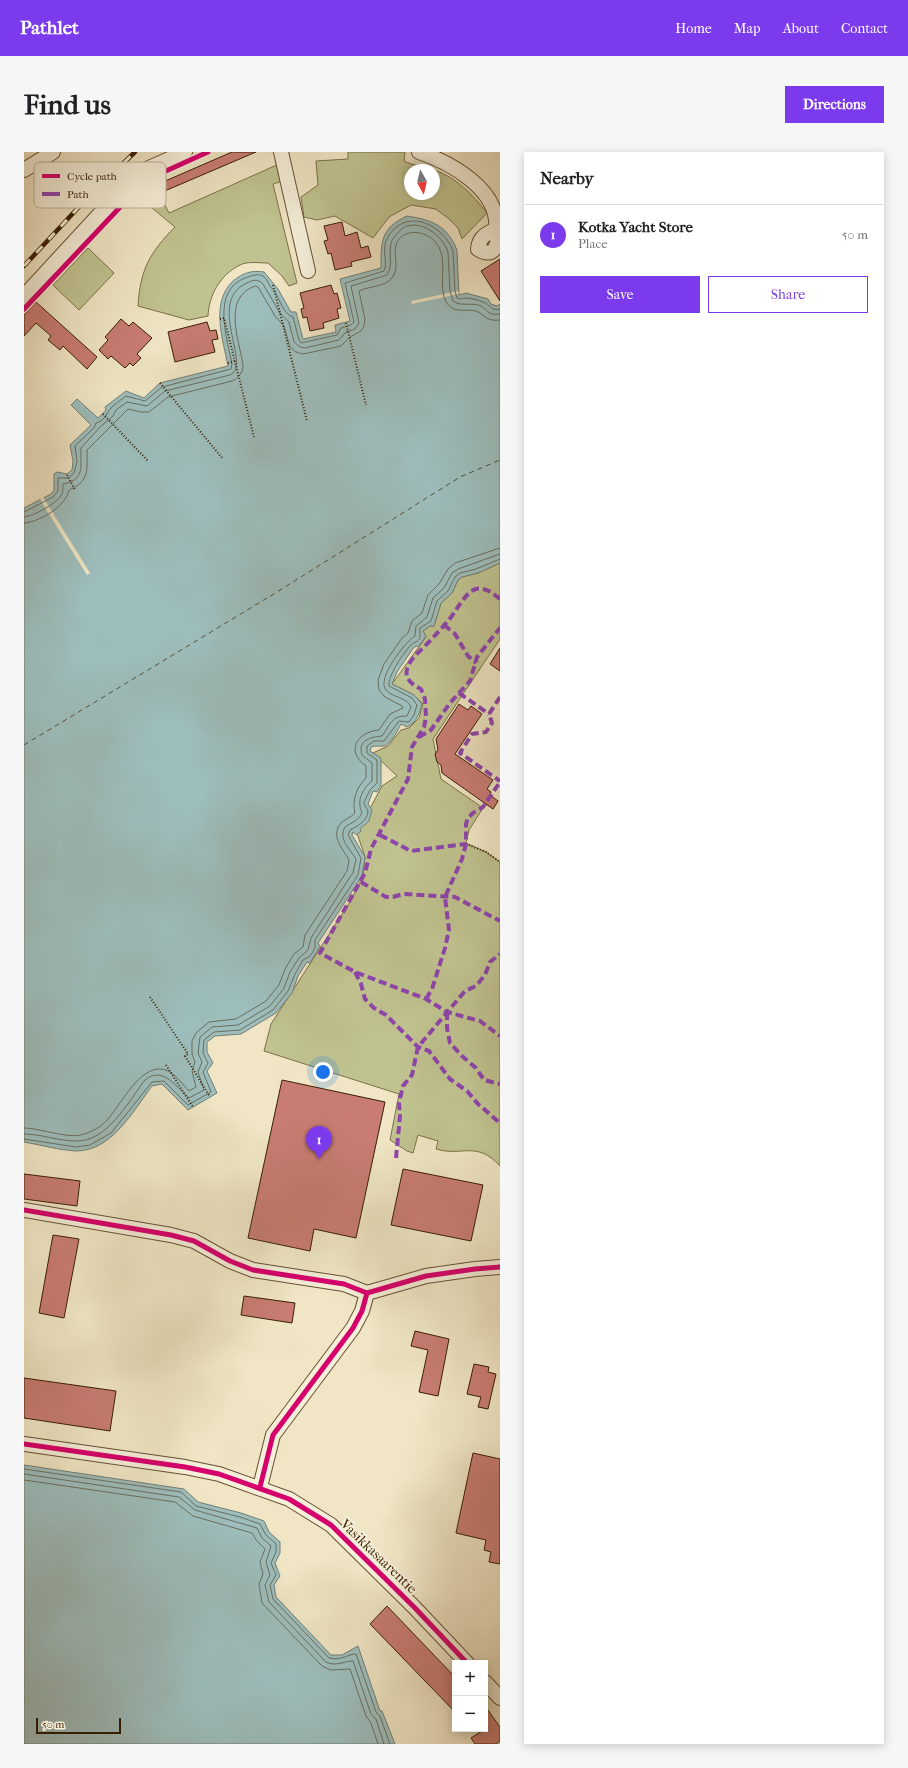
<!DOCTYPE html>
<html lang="en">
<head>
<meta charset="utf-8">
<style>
  body { margin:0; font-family:"IM FELL French Canon",serif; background:#f6f6f6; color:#202124 }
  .controls { position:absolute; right:12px; bottom:12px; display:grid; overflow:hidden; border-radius:0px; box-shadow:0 2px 10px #0003 }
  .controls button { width:36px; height:36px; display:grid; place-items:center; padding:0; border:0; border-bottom:1px solid #e0e0e0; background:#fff; color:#202124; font:20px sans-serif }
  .compass { position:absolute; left:380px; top:12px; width:36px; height:36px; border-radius:50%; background:#fff; box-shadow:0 2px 10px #0003; rotate:172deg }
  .scale { position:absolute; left:12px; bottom:10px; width:85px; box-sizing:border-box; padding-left:4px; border:2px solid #381e01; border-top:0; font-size:11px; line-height:14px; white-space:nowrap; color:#381e01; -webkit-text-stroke:3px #f5efd9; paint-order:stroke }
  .you { position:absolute; left:299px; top:920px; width:14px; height:14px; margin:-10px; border:3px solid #fff; border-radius:50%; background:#1a73e8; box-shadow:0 0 0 6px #1a73e833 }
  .badge { display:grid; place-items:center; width:26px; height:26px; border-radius:50%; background:#7c3aed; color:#fff; font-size:13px; font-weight:700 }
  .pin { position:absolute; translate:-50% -33px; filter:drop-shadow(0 1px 2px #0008) }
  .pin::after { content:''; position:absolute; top:21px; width:14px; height:12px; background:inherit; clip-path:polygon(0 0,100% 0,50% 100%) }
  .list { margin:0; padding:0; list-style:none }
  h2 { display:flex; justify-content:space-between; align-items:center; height:52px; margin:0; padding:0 16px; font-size:17px }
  h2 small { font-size:13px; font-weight:400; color:#757577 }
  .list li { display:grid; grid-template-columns:26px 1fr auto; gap:12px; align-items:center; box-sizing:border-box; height:60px; padding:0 16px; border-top:1px solid #e0e0e0 }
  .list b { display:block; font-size:15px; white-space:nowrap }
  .list p { margin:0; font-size:13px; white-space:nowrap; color:#757577 }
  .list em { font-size:13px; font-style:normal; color:#757577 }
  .actions { display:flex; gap:8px; padding:12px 16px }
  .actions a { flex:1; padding:9px 0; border:1px solid #7c3aed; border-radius:0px; text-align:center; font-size:14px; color:#7c3aed }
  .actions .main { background:#7c3aed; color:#fff }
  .map { position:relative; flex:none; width:476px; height:1592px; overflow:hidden; border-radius:0px }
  header { display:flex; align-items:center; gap:24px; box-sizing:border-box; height:56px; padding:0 20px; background:#7c3aed; color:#fff }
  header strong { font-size:19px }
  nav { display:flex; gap:22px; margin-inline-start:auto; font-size:14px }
  .intro { display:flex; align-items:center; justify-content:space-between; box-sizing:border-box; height:96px; padding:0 24px }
  h1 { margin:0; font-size:28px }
  .button { padding:10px 18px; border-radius:0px; background:#7c3aed; color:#fff; font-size:14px; font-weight:700 }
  main { display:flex; gap:24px; padding:0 24px }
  aside { flex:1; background:#fff; border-radius:0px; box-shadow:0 2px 10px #0003 }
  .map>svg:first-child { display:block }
  .green { fill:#c0c390; stroke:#7c7048; fill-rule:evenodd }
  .water { fill:#9dbebd; stroke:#757e72 }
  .pier { fill:#f0e6c5 }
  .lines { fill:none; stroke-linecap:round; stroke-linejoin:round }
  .shore { stroke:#6a6e5f; stroke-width:1 }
  .ferry { stroke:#564e39; stroke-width:1; stroke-dasharray:5 4; stroke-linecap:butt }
  .building { fill:#c87c73; stroke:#381e01 }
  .minor-casing { stroke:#665032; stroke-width:16 }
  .path { stroke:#381e01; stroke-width:2; stroke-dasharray:1 2; stroke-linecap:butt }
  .minor { stroke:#f5efd9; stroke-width:14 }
  .rail-casing { stroke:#381e01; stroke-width:4.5 }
  .rail { stroke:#f5efd9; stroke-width:3; stroke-dasharray:9; stroke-linecap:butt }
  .quiet { stroke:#8e44ad; stroke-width:4; stroke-dasharray:8 4; stroke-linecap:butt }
  .cycleway-casing { stroke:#f5efd9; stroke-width:8 }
  .cycleway { stroke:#d6006c; stroke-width:5 }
  .labels { text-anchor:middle; stroke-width:4; stroke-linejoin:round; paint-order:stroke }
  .street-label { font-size:14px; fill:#381e01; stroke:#f5efd9 }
  .key { fill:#f5efd9; stroke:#bcb098; stroke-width:1 }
  .key-label { font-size:11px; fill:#381e01 }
</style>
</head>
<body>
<header>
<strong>Pathlet</strong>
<nav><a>Home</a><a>Map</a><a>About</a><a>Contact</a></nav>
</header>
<div class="intro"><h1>Find us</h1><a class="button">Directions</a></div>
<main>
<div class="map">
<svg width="476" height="1592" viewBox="0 0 476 1592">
  <rect width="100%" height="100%" fill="#f0e6c5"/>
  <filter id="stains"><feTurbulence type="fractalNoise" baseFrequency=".005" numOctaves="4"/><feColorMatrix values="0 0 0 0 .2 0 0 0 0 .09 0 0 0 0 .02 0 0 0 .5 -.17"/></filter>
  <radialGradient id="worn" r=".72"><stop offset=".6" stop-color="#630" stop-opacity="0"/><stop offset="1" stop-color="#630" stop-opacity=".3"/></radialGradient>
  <g class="green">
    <path d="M324 0H381L380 9C390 14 400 14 410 18 432 25 449 43 463 61L438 87 434 76 425 67 412 57 387 53 365 65 349 86 311 64 293 68 280 65 277 45 294 33 292 9 324 7ZM386 18H410V42H386Z"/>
    <path d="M255 12 259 29 249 32 273 131 265 134 258 124 244 111C235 111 223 109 216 113 196 123 185 143 184 164L165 168 114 154C116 118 126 100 151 75L116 46 130 32 145 61Z"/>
    <path d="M64 96 90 121 55 158 29 133Z"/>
    <path d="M476 411V487L409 587 417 627 459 656 445 678 442 691 462 700 476 710V1014C452 988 439 1005 412 997L414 989 394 983 389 1001 383 999 366 988 375 942 240 899 247 872 326 750 339 724 341 705 333 681 358 634 373 624 349 601 364 594 377 578 385 576 395 566 399 552 390 543 368 532 402 485 399 479 406 474H410L417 451 428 441 434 428 438 425 454 421Z"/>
  </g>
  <g class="water">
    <path d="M383 64C408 68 423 73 433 98L435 143 442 141 464 147 467 152 473 154 476 152V411L454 421 438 425 434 428 428 441 417 451 410 474H406L399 479 402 484 395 494 390 495 373 520 368 532 390 543 398 552C395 561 393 571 383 575L377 572C374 578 367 592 360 594 355 595 352 593 347 595L346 599 357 606V633L353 640 349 639 344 652 348 658 345 669 336 677 337 679 333 683 329 680 328 683 341 705 338 724 294 791 296 794 286 811 283 810 274 824 268 841 252 861 217 882 191 884 183 890V900L189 911 183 919 193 941 164 958 138 932 128 934C109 959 88 999 52 999 35 998 17 993 0 990V356L27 342 30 338V322L33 320 43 322 48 318 49 309 46 293 67 273 47 253 53 247 74 266 82 258 81 255 102 239 120 246 136 231 204 214C199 187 186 151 209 129 219 121 227 118 240 120L254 137 267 160H272L279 187 312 180 311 173 326 169 316 127 357 116C357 91 356 76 383 64Z"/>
    <path d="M0 1313 160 1337 174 1350 217 1361 240 1369 245 1380 256 1390V1401L251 1411 256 1424 250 1433 252 1445 307 1503H318L334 1494 356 1559H358L371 1592H0Z"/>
  </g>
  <g class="pier">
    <path d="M434 139 435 142 388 152 387 149Z"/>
    <path d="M19 345 66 421 63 423 20 354 16 346Z"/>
  </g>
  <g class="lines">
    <g class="shore">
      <path d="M0 360 29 345 34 339V326H44L50 321 53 309 51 294 70 276 72 271C82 268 82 261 88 255 92 251 97 248 102 244L121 249 138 235 207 217 208 212C203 186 187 139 221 126 227 124 233 121 239 124 243 127 244 131 246 134 248 137 248 136 250 139 257 148 258 161 269 165L275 188 277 191 313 183 317 176 327 173 330 170 321 131 360 119C364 110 358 98 362 89 378 54 418 70 429 99L431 139 433 146C437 148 438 146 442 146 447 146 455 148 459 150 466 152 467 160 476 157"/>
      <path d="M0 365C10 364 34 351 38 342 39 339 39 335 39 332 62 328 56 313 57 296L76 275 89 264 92 258 103 250 123 254 141 239 206 223C229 213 180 148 225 130 231 127 235 128 239 132L256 161 265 170 270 190 276 195 281 196 315 188 322 180 331 177 335 171 327 134 363 123C371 111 361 95 371 84 374 81 378 75 383 74 400 69 419 85 424 100L426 139 429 149C437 155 448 150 457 154 464 158 464 164 476 162"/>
      <path d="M0 371C16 370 42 354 45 338 66 329 63 317 63 298L104 257 117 260H125L144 245 208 229C215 226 219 220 219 213 215 187 198 146 231 134L234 135 251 164 260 174 266 195 272 200 279 202 317 194 326 185 337 179 340 174 341 167 335 139C345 134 361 135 368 126 376 116 369 104 372 93 376 80 391 78 402 83 434 98 406 142 428 156 435 160 444 157 452 159 461 162 461 170 476 168"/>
      <path d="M0 976C18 976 47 989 63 981 68 979 75 976 79 972 96 958 117 904 146 920 153 924 159 933 165 939L172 935 168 919 171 910 168 902V889L172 881 185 870 212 867 242 849 255 833 261 817 270 802 279 795 281 783 323 719 325 708C319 697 305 683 318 670 322 667 327 665 331 661 328 648 332 636 342 626V614C321 599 333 580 355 578L366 562 379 556 378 554 361 545 355 538 354 528 360 512 378 486 384 481 388 469 398 461 404 443 415 432 424 417 431 411 476 396"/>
      <path d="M0 982C17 982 34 989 52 989 83 990 104 950 121 928 139 913 153 936 165 946L180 938 174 920 178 910 174 901 176 885 188 875 214 873 246 854 260 836 266 820 275 806 284 798 287 786 326 725 329 721 332 707C326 697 314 687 321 675 328 670 336 668 338 660 332 649 339 636 348 629V611L338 603C333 588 347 585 358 584 366 573 368 563 383 564L387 555C383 545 369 546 362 538 352 527 381 490 391 484L392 474 403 465 409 446 420 436 428 421 434 417 476 402"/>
      <path d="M0 987 52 995 66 993 87 981 128 930 140 929 164 953 187 940 179 920 184 911 179 901 180 888 190 880 216 878 249 858 264 839 271 822 279 808 285 805 289 800 291 795V788L334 723 337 706 324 683 326 678C332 675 344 669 344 659 343 656 340 654 340 650L346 638 353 631V608L343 601V594L350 589H360L375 569 385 570 390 563 393 553 388 546 365 534C363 525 380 500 387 493 390 490 395 490 396 485 397 482 395 480 396 476L407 469 413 449 424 439 431 425 436 421 452 417 476 407"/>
      <path d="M0 1317 157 1340 172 1354 216 1365 236 1372 242 1383 252 1392V1400L247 1411 252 1423 246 1433 249 1447 305 1506C319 1509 323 1502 332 1502L352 1560 356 1564 366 1592"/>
      <path d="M0 1322 155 1345 171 1358 233 1376 238 1386 247 1394 242 1410 246 1423 241 1433 245 1450 302 1510C312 1515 320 1509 329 1509L347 1562 352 1567 360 1592"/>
      <path d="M0 1328 151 1350 169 1364 228 1381 233 1389 241 1397 236 1410 239 1422 235 1432 238 1451 298 1514 307 1518 326 1517 342 1564 347 1571 354 1592"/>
    </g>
    <path class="ferry" d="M0 593 253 440 436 325 476 308"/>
  </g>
  <g class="building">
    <path d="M208 0H232L136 41 132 33Z"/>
    <path d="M318 70 321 84 333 80 337 96 344 94 347 105 327 110 328 114 311 118 307 101 304 102 300 89 304 88 300 74Z"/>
    <path d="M476 107V149L457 119Z"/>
    <path d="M307 133 310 142 313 141 317 156 313 157 315 166 299 171 300 176 286 179 283 165 279 166 277 157 280 156 276 141Z"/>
    <path d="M12 150 73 205 63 217 39 194 36 198 24 188 27 184 12 171 0 184V163Z"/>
    <path d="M97 167 105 174 109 170 128 186 113 202 117 206 109 214 106 211 101 216 87 204 84 207 75 198 84 188 81 185Z"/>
    <path d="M183 170 186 179 192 178 194 187 188 188 191 200 151 210 144 180Z"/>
    <path d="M476 496V519L466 512Z"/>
    <path d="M435 552 444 558 447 554 458 562 431 602 469 628 463 637 467 640 466 643 474 649 469 657 418 621 417 613 413 610 411 602 414 598 412 587Z"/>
    <path d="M258 928 361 950 332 1086 290 1077 286 1099 224 1086Z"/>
    <path d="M379 1017 459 1033 447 1089 367 1073Z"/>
    <path d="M0 1022 56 1029 53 1054 0 1047Z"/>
    <path d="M29 1083 55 1087 40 1166 15 1161Z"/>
    <path d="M220 1144 271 1151 268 1171 217 1163Z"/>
    <path d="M391 1179 425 1187 414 1244 395 1240 404 1198 387 1194Z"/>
    <path d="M450 1212 465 1215 464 1220 472 1222 464 1257 454 1255 457 1245 443 1242Z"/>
    <path d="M0 1226 92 1239 86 1279 0 1266Z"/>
    <path d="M449 1301 476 1307V1412L465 1410 467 1400 460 1398 462 1388 432 1381Z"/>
    <path d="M363 1454 431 1525V1560L346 1472Z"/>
    <path d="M461 1554 476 1575V1589L472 1592H451L447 1586 461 1577Z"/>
  </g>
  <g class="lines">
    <g class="minor-casing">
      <g id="minor">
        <path d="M257 0 284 119"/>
        <path d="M395 0C425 10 476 37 472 77 476 91 471 108 454 97 455 85 462 82 472 77"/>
        <path d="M0 18 29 0"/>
        <path d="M0 144 108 27 125 16 161 0"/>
        <path d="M0 1058 147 1083 170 1089 206 1109 229 1118 320 1132 343 1141"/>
        <path d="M0 1292 161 1315 195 1322 265 1347 307 1373 390 1455 443 1511"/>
        <path d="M236 1335 249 1283 329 1176 338 1159 343 1141 402 1124 451 1117 476 1115"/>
        <path d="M461 1530 476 1546"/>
      </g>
    </g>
    <g class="path">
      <path d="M249 133 283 269"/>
      <path d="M196 167 200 166 230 285"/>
      <path d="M322 171 342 253"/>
      <path d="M204 211 211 209"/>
      <path d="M136 231 199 307"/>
      <path d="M79 262 124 309"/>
      <path d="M43 323 51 338"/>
      <path d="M442 692 462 700 476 710"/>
      <path d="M126 845 164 902 161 904 186 945"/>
      <path d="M142 913 169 955"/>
    </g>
    <use href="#minor" class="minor"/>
    <g class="rail-casing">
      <path id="rail" d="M0 114 66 43 111 0"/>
    </g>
    <use href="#rail" class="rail"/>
    <g class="quiet">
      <path d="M476 447C469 441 461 435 452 437 442 439 431 461 424 469 416 478 408 487 399 496 384 509 372 526 397 537L401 547 402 565 400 575 388 595 384 627 347 697 341 721 296 801 331 820 402 847 423 860 456 869 476 884"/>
      <path d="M420 473 431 482 444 504 452 511"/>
      <path d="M435 541 465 562"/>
      <path d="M476 545 465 562 468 571 462 580 448 582 436 601 476 629"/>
      <path d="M395 585 407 578 426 551 446 529 453 505 476 476"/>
      <path d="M356 683 387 699 442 692"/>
      <path d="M337 730 362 745H369L379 742 431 745 476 769"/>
      <path d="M331 820 337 832 341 847 350 856 362 863 394 895 405 899 426 927 443 939 454 952 476 971"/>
      <path d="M402 847 408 837 421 796 425 778 421 745 438 707 442 692V672L444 666 449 661 459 655 476 630"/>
      <path d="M423 860V876L426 891 438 904 452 916 460 928 476 932"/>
      <path d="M372 1006 376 964 375 951 379 934 388 923 394 895 441 839 452 834 461 823 466 810 476 802"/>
    </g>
    <g class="cycleway-casing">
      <g id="cycleway">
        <path d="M0 157 116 34 133 23 184 0"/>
        <path d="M0 1058 147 1083 170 1089 206 1109 229 1118 320 1132 343 1141"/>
        <path d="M0 1292 161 1315 195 1322 265 1347 307 1373 390 1455 443 1511"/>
        <path d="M236 1335 249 1283 329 1176 338 1159 343 1141 402 1124 451 1117 476 1115"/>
      </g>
    </g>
    <use href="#cycleway" class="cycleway"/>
  </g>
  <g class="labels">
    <g class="street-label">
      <text transform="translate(355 1404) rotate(44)" y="5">Vasikkasaarentie</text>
    </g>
  </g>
  <rect x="10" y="10" width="132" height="46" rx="6" class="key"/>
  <rect x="18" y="22" width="18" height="4" fill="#d6006c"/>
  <rect x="18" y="40" width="18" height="4" fill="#8e44ad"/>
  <g class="key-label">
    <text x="43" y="28">Cycle path</text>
    <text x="43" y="46">Path</text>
  </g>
  <rect width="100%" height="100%" filter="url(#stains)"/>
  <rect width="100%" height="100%" fill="url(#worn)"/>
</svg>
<div class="controls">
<button>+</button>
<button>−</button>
</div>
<svg class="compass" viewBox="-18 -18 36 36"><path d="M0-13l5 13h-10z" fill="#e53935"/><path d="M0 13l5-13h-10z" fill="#757577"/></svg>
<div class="scale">50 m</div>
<div class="you"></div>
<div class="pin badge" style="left:295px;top:1007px">1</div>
</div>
<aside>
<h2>Nearby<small></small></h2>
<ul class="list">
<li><span class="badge">1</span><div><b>Kotka Yacht Store</b><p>Place</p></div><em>50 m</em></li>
</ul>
<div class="actions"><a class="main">Save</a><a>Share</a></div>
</aside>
</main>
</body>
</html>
